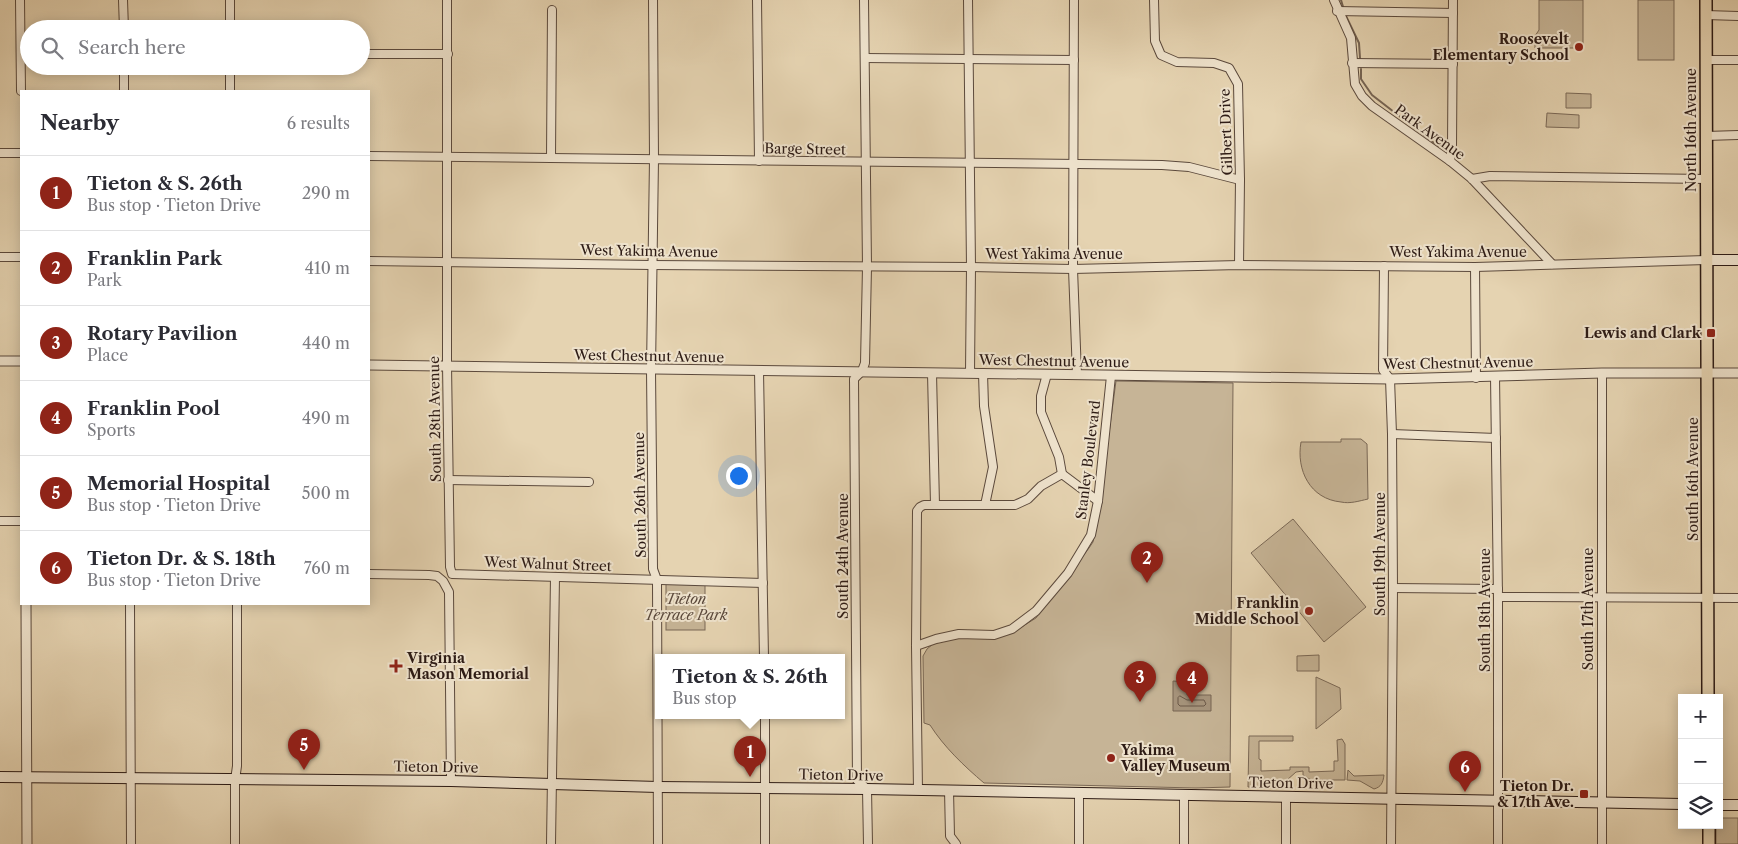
<!DOCTYPE html>
<html lang="en">
<head>
<meta charset="utf-8">
<style>
  body { margin:0; font-family:"Libre Caslon Text",serif; background:#f2f2f3; color:#2b2b33 }
  .controls { position:absolute; right:15px; bottom:15px; display:grid; overflow:hidden; border-radius:0px; box-shadow:0 2px 12px #0003 }
  .controls button { width:45px; height:45px; display:grid; place-items:center; padding:0; border:0; border-bottom:1px solid #e1e1e2; background:#fff; color:#2b2b33; font:25px sans-serif }
  .you { position:absolute; left:738px; top:475px; width:18px; height:18px; margin:-12px; border:4px solid #fff; border-radius:50%; background:#1a73e8; box-shadow:0 0 0 8px #1a73e833 }
  .badge { display:grid; place-items:center; width:32px; height:32px; border-radius:50%; background:#8f2418; color:#fff; font-size:16px; font-weight:700 }
  .pin { position:absolute; translate:-50% -41px; filter:drop-shadow(0 1px 2px #0008) }
  .pin::after { content:''; position:absolute; top:26px; width:18px; height:15px; background:inherit; clip-path:polygon(0 0,100% 0,50% 100%) }
  .popup { position:absolute; left:655px; top:654px; width:190px; height:65px; box-sizing:border-box; display:grid; place-content:center; border-radius:0px; background:#fff; filter:drop-shadow(0 1px 4px #0005); font-size:16px; white-space:nowrap; color:#7c7c81 }
  .popup b { font-size:19px; color:#2b2b33 }
  .popup::after { content:''; position:absolute; left:50%; top:100%; margin-left:-10px; border:10px solid transparent; border-top-color:#fff }
  .list { margin:0; padding:0; list-style:none }
  h2 { display:flex; justify-content:space-between; align-items:center; height:65px; margin:0; padding:0 20px; font-size:21px }
  h2 small { font-size:16px; font-weight:400; color:#7c7c81 }
  .list li { display:grid; grid-template-columns:32px 1fr auto; gap:15px; align-items:center; box-sizing:border-box; height:75px; padding:0 20px; border-top:1px solid #e1e1e2 }
  .list b { display:block; font-size:19px; white-space:nowrap }
  .list p { margin:0; font-size:16px; white-space:nowrap; color:#7c7c81 }
  .list em { font-size:16px; font-style:normal; color:#7c7c81 }
  .icon { flex:none; width:28px; height:28px; fill:none; stroke:currentColor; stroke-width:2; stroke-linecap:round; stroke-linejoin:round }
  .map { position:relative; flex:none; width:1738px; height:844px; overflow:hidden }
  .search { position:absolute; background:#fff; box-shadow:0 2px 12px #0003; left:20px; top:20px; width:350px; height:55px; display:flex; align-items:center; gap:12px; box-sizing:border-box; padding:0 18px; border-radius:28px; color:#7c7c81; font-size:19px }
  .panel { position:absolute; background:#fff; box-shadow:0 2px 12px #0003; left:20px; top:90px; width:350px; height:515px; border-radius:0px }
  .map>svg:first-child { display:block }
  .green { fill:#c6b496; stroke:#7a6856 }
  .water { fill:#a6947c; stroke:#766453 }
  .lines { fill:none; stroke-linecap:round; stroke-linejoin:round }
  .shore { stroke:#6a5848; stroke-width:1 }
  .stream { stroke:#766453; stroke-width:2 }
  .minor-casing { stroke:#5b493c; stroke-width:10 }
  .tertiary-casing { stroke:#5b493c; stroke-width:11 }
  .secondary-casing { stroke:#2d1b15; stroke-width:12 }
  .primary-casing { stroke:#2d1b15; stroke-width:14 }
  .minor { stroke:#eee2cc; stroke-width:8 }
  .tertiary { stroke:#eee2cc; stroke-width:9 }
  .secondary { stroke:#eee2cc; stroke-width:10 }
  .primary { stroke:#e5d3b1; stroke-width:11 }
  .poi-dot { fill:#8f2418; stroke:#eee2cc; stroke-width:2 }
  .labels { text-anchor:middle; stroke-width:4; stroke-linejoin:round; paint-order:stroke }
  .poi-label { font-size:14px; font-weight:bold; fill:#2d1b15; stroke:#eee2cc; text-anchor:end }
  .street-label { font-size:14px; fill:#2d1b15; stroke:#eee2cc }
  .park-label { font-size:14px; font-style:italic; fill:#5b493c; stroke:#eee2cc }
</style>
</head>
<body>
<div class="map">
<svg width="1738" height="844" viewBox="0 0 1738 844">
  <rect width="100%" height="100%" fill="#e5d3b1"/>
  <filter id="stains"><feTurbulence type="fractalNoise" baseFrequency=".004" numOctaves="4"/><feColorMatrix values="0 0 0 0 .2 0 0 0 0 .09 0 0 0 0 .02 0 0 0 .5 -.17"/></filter>
  <radialGradient id="worn" r=".72"><stop offset=".6" stop-color="#630" stop-opacity="0"/><stop offset="1" stop-color="#630" stop-opacity=".3"/></radialGradient>
  <g class="green">
    <path d="M1539 0H1583V48H1535V36L1539 30Z"/>
    <rect x="1638" y="0" width="36" height="60"/>
    <path d="M1566 93 1591 94V108H1566Z"/>
    <path d="M1547 113 1579 115V128L1546 127Z"/>
    <path d="M1116 381 1233 383 1230 787 1196 788 984 783C964 766 944 747 930 725L924 723 923 656 927 649 933 644 954 638 999 637 1015 631 1036 618 1089 548 1093 542 1097 523Z"/>
    <path d="M1341 439H1361L1367 444 1368 499C1359 501 1350 504 1341 502 1310 499 1296 470 1301 442H1341Z"/>
    <path d="M1293 519 1366 607 1324 642 1251 553Z"/>
    <rect x="666" y="584" width="39" height="46"/>
    <path d="M1319 655V671H1297V656Z"/>
    <path d="M1316 677 1340 688 1341 709 1316 729Z"/>
    <path d="M1249 736H1293V741H1259V759L1261 760V771L1290 770V767H1309V772L1334 771V761H1338L1337 740 1342 739 1345 744V780H1311L1303 775V771L1296 772 1278 788 1248 787Z"/>
    <path d="M1348 770 1354 776 1384 775C1383 783 1381 787 1374 789L1360 781 1347 780Z"/>
    <path d="M1722 818H1738V844H1716V825H1719V820Z"/>
  </g>
  <path class="water" d="M1173 681 1187 682V695H1211V711H1173Z"/>
  <g class="lines">
    <path class="shore" d="M1180 696 1187 700H1204L1206 704 1204 706H1180L1178 704V698Z"/>
    <g class="stream">
      <path d="M1341 0 1344 10"/>
      <path d="M1345 14 1359 43 1360 58"/>
      <path d="M1361 69V79L1372 95 1438 146"/>
    </g>
    <g class="minor-casing">
      <g id="minor">
        <path d="M20 0 21 91"/>
        <path d="M123 0 124 29"/>
        <path d="M230 0V29"/>
        <path d="M447 0V365L450 567 452 574 763 583"/>
        <path d="M653 0 654 159 651 370 653 569 657 580 658 844"/>
        <path d="M757 0 759 161"/>
        <path d="M864 0 867 267 865 363 862 371 854 379 857 780 867 789 868 844"/>
        <path d="M968 0 971 267 970 373"/>
        <path d="M1074 0 1073 269 1077 375"/>
        <path d="M1154 0 1155 41 1161 55 1177 62 1214 63 1229 68 1238 84 1240 180 1239 265"/>
        <path d="M1334 0 1351 38 1355 84 1362 96 1372 106 1450 161 1472 179 1552 264"/>
        <path d="M1337 11 1453 13"/>
        <path d="M1706 15 1738 16"/>
        <path d="M361 54H448"/>
        <path d="M865 58 1074 60"/>
        <path d="M1706 60H1738"/>
        <path d="M1352 63 1453 64"/>
        <path d="M124 66V91"/>
        <path d="M230 66V91"/>
        <path d="M1706 136 1738 135"/>
        <path d="M0 153H21"/>
        <path d="M369 156 1162 165 1189 167 1240 180"/>
        <path d="M551 158 552 10"/>
        <path d="M1450 161 1452 146 1453 0"/>
        <path d="M1472 179 1490 176 1706 179"/>
        <path d="M0 257H21"/>
        <path d="M369 261 651 265 971 267 1073 269 1239 265 1475 267 1706 260"/>
        <path d="M1384 266 1383 370 1390 379 1392 434 1393 588 1391 844"/>
        <path d="M1475 267 1476 378"/>
        <path d="M759 371 764 658"/>
        <path d="M932 373 935 505"/>
        <path d="M983 373 984 406 993 467 985 505"/>
        <path d="M1047 374 1041 396V412L1059 457 1062 474"/>
        <path d="M1495 376 1498 597V844"/>
        <path d="M1392 434 1496 438"/>
        <path d="M448 480 589 482"/>
        <path d="M0 521H21"/>
        <path d="M369 574 429 575 437 576 443 581 449 592 451 781"/>
        <path d="M1393 588 1498 589"/>
        <path d="M1498 597 1738 598"/>
        <path d="M130 604 131 844"/>
        <path d="M916 646 936 639 959 634 994 635 1012 629 1036 611 1068 573 1091 535 1098 501 1111 376"/>
        <path d="M765 716V844"/>
        <path d="M918 790 916 646 917 511 920 507 924 505H1015L1028 499 1041 486 1062 474 1098 501"/>
        <path d="M949 790 950 836 956 844"/>
        <path d="M1079 793V844"/>
        <path d="M1184 795V844"/>
        <path d="M235 844V780L237 766V604"/>
        <path d="M551 844 555 577"/>
        <path d="M1286 844V798"/>
        <path d="M1602 844V373"/>
      </g>
    </g>
    <g class="tertiary-casing">
      <g id="tertiary">
        <path d="M0 361H21"/>
        <path d="M369 365 1390 379 1602 373H1738"/>
        <path d="M26 604 27 844"/>
      </g>
    </g>
    <g class="secondary-casing">
      <g id="secondary">
        <path d="M1706 260H1738"/>
        <path d="M0 777 451 781 658 787 867 789 1682 804"/>
        <path d="M1719 805H1738"/>
      </g>
    </g>
    <g class="primary-casing">
      <g id="primary">
        <path d="M1706 0 1708 698"/>
        <path d="M1709 825V844"/>
      </g>
    </g>
    <use href="#minor" class="minor"/>
    <use href="#tertiary" class="tertiary"/>
    <use href="#secondary" class="secondary"/>
    <use href="#primary" class="primary"/>
  </g>
  <g class="poi-dot">
    <circle cx="1579" cy="47" r="5"/>
    <rect x="1706" y="328" width="10" height="10" rx="2.5"/>
    <circle cx="1309" cy="611" r="5"/>
    <path d="M393.5 658.5h5v5h5v5h-5v5h-5v-5h-5v-5h5z"/>
    <circle cx="1111" cy="758" r="5"/>
    <rect x="1579" y="789" width="10" height="10" rx="2.5"/>
  </g>
  <g class="labels">
    <g class="poi-label">
      <text x="1569" y="44">Roosevelt<tspan x="1569" dy="16">Elementary School</tspan></text>
      <text x="1701" y="338">Lewis and Clark</text>
      <text x="1299" y="608">Franklin<tspan x="1299" dy="16">Middle School</tspan></text>
      <text x="407" y="663" text-anchor="start">Virginia<tspan x="407" dy="16">Mason Memorial</tspan></text>
      <text x="1121" y="755" text-anchor="start">Yakima<tspan x="1121" dy="16">Valley Museum</tspan></text>
      <text x="1574" y="791">Tieton Dr.<tspan x="1574" dy="16">&amp; 17th Ave.</tspan></text>
    </g>
    <g class="street-label">
      <text transform="translate(1691 130) rotate(-90)" y="5">North 16th Avenue</text>
      <text transform="translate(1226 132) rotate(-92)" y="5">Gilbert Drive</text>
      <text transform="translate(1430 132) rotate(36)" y="5">Park Avenue</text>
      <text transform="translate(805 149) rotate(1)" y="5">Barge Street</text>
      <text transform="translate(649 251) rotate(1)" y="5">West Yakima Avenue</text>
      <text x="1458" y="257">West Yakima Avenue</text>
      <text x="1054" y="259">West Yakima Avenue</text>
      <text transform="translate(649 356) rotate(1)" y="5">West Chestnut Avenue</text>
      <text transform="translate(1054 361) rotate(1)" y="5">West Chestnut Avenue</text>
      <text transform="translate(1458 363) rotate(-1)" y="5">West Chestnut Avenue</text>
      <text transform="translate(435 419) rotate(-91)" y="5">South 28th Avenue</text>
      <text transform="translate(1088 460) rotate(-83)" y="5">Stanley Boulevard</text>
      <text transform="translate(1693 479) rotate(-90)" y="5">South 16th Avenue</text>
      <text transform="translate(640 495) rotate(-91)" y="5">South 26th Avenue</text>
      <text transform="translate(1380 554) rotate(-90)" y="5">South 19th Avenue</text>
      <text transform="translate(843 556) rotate(-90)" y="5">South 24th Avenue</text>
      <text transform="translate(548 564) rotate(2)" y="5">West Walnut Street</text>
      <text transform="translate(1588 609) rotate(-90)" y="5">South 17th Avenue</text>
      <text transform="translate(1485 610) rotate(-90)" y="5">South 18th Avenue</text>
      <text transform="translate(436 767) rotate(1)" y="5">Tieton Drive</text>
      <text transform="translate(841 775) rotate(1)" y="5">Tieton Drive</text>
      <text transform="translate(1291 783) rotate(1)" y="5">Tieton Drive</text>
    </g>
    <g class="park-label">
      <text x="686" y="604">Tieton<tspan x="686" dy="16">Terrace Park</tspan></text>
    </g>
  </g>
  <rect width="100%" height="100%" filter="url(#stains)"/>
  <rect width="100%" height="100%" fill="url(#worn)"/>
</svg>
<div class="controls">
<button>+</button>
<button>−</button>
<button><svg class="icon" aria-label="layers" viewBox="0 0 24 24"><path d="M12 4l9 5-9 5-9-5zM3 14l9 5 9-5"/></svg></button>
</div>
<div class="you"></div>
<div class="pin badge" style="left:750px;top:777px">1</div>
<div class="popup"><b>Tieton &amp; S. 26th</b>Bus stop</div>
<div class="pin badge" style="left:1147px;top:583px">2</div>
<div class="pin badge" style="left:1140px;top:702px">3</div>
<div class="pin badge" style="left:1192px;top:703px">4</div>
<div class="pin badge" style="left:304px;top:770px">5</div>
<div class="pin badge" style="left:1465px;top:792px">6</div>
<div class="search"><svg class="icon" aria-label="search" viewBox="0 0 24 24"><circle cx="10" cy="10" r="6"/><path d="M15 15l6 6"/></svg>Search here</div>
<section class="panel">
<h2>Nearby<small>6 results</small></h2>
<ul class="list">
<li><span class="badge">1</span><div><b>Tieton &amp; S. 26th</b><p>Bus stop · Tieton Drive</p></div><em>290 m</em></li>
<li><span class="badge">2</span><div><b>Franklin Park</b><p>Park</p></div><em>410 m</em></li>
<li><span class="badge">3</span><div><b>Rotary Pavilion</b><p>Place</p></div><em>440 m</em></li>
<li><span class="badge">4</span><div><b>Franklin Pool</b><p>Sports</p></div><em>490 m</em></li>
<li><span class="badge">5</span><div><b>Memorial Hospital</b><p>Bus stop · Tieton Drive</p></div><em>500 m</em></li>
<li><span class="badge">6</span><div><b>Tieton Dr. &amp; S. 18th</b><p>Bus stop · Tieton Drive</p></div><em>760 m</em></li>
</ul>
</section>
</div>
</body>
</html>
